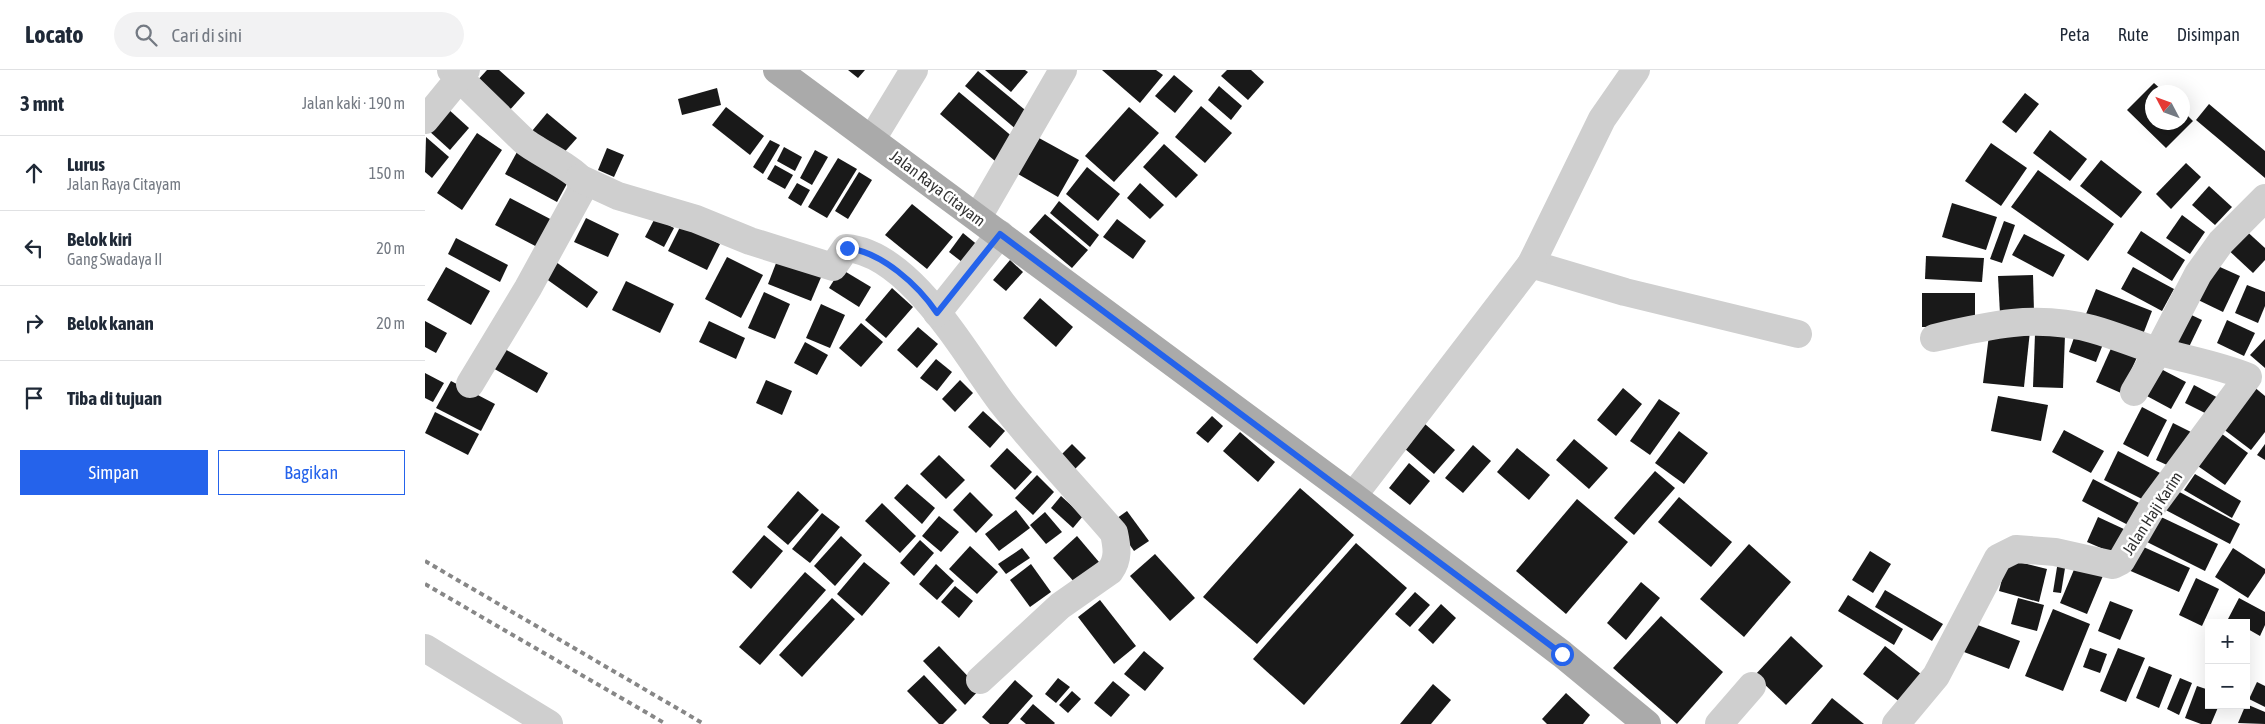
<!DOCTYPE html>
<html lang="id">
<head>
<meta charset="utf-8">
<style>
  body { margin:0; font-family:"Asap Condensed",sans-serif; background:#f2f2f3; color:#1f2937 }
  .controls { position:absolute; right:15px; bottom:15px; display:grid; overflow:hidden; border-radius:0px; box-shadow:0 5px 20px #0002 }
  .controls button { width:45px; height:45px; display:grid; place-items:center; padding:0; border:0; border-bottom:1px solid #e0e1e3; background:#fff; color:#1f2937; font:25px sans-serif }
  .compass { position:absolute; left:1720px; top:15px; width:45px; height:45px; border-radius:50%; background:#fff; box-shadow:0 5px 20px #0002; rotate:311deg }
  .stop { position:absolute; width:15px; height:15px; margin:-11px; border:4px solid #2563eb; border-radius:50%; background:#fff }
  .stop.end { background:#2563eb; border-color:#fff; box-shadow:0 1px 5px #0008 }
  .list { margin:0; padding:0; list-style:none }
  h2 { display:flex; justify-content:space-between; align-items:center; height:65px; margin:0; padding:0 20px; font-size:21px }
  h2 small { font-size:16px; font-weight:400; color:#747a83 }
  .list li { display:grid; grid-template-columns:32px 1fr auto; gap:15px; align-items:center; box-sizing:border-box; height:75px; padding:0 20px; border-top:1px solid #e0e1e3 }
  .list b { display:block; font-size:19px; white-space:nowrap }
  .list p { margin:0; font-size:16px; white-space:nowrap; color:#747a83 }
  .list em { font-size:16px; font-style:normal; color:#747a83 }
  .actions { display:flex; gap:10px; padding:15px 20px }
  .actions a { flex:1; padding:11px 0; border:1px solid #2563eb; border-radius:0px; text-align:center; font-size:18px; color:#2563eb }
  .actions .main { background:#2563eb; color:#fff }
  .icon { flex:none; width:28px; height:28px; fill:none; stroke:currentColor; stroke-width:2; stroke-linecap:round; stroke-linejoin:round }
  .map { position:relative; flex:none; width:1840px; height:654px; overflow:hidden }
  header { display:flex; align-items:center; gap:30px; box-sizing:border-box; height:70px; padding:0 25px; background:#fff; border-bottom:1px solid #e0e1e3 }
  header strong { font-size:24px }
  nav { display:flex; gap:28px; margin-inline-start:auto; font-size:18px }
  .search { width:350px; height:45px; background:#f2f2f3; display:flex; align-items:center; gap:12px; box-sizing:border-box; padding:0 18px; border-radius:28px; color:#747a83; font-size:19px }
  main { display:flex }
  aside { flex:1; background:#fff }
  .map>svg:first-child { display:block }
  .building { fill:#191919 }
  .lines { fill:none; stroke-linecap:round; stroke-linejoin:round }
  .minor { stroke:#cfcfcf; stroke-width:28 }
  .primary { stroke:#aaa; stroke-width:28 }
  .rail { stroke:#878787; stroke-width:4; stroke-dasharray:5 4; stroke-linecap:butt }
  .route { stroke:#2563eb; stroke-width:6 }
  .labels { text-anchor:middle; stroke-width:5; stroke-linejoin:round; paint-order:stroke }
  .street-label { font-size:16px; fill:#323232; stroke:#fff }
</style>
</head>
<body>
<header>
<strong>Locato</strong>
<div class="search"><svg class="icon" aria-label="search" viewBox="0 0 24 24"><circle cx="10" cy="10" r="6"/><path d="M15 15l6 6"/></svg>Cari di sini</div>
<nav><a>Peta</a><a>Rute</a><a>Disimpan</a></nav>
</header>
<main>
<aside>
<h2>3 mnt<small>Jalan kaki · 190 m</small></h2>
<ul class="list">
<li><svg class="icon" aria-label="ahead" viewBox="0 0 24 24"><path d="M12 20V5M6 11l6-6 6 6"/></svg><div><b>Lurus</b><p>Jalan Raya Citayam</p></div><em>150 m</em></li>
<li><svg class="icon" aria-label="left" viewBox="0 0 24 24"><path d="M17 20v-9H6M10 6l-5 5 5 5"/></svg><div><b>Belok kiri</b><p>Gang Swadaya II</p></div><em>20 m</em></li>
<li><svg class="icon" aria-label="right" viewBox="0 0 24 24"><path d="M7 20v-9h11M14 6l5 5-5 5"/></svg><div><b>Belok kanan</b></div><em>20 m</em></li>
<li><svg class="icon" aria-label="arrive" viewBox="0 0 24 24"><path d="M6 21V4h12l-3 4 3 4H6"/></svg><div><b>Tiba di tujuan</b></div></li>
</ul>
<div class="actions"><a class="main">Simpan</a><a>Bagikan</a></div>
</aside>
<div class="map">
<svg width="1840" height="654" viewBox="0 0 1840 654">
  <rect width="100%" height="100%" fill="#fff"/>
  <g class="building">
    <path d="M62 0H74L100 23 83 42 50 13Z"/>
    <path d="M423 0H440L433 8Z"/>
    <path d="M560 0H600L603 2 586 22Z"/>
    <path d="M677 0H731L738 5 715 33Z"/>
    <path d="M802 0H826L839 12 823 30 796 6Z"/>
    <path d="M553 1 605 44 592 60 540 16Z"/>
    <path d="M749 5 768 21 750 43 730 26Z"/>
    <path d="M1729 13 1739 22H1728V52H1758V41L1768 51 1741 78 1702 40Z"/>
    <path d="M794 16 817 36 806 50 783 30Z"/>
    <path d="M292 18 296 35 257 45 253 29Z"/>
    <path d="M534 22 589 68 570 91 515 44Z"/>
    <path d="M1600 23 1614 34 1591 63 1577 52Z"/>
    <path d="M1784 34 1840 81V108L1771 50Z"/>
    <path d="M776 36 807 63 780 93 750 67Z"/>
    <path d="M301 37 339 66 325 85 287 55Z"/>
    <path d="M704 37 734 63 689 112 660 86Z"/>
    <path d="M22 38 44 58 25 80 3 60Z"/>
    <path d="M122 43 152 68 136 86 107 61Z"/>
    <path d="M1625 60 1662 89 1645 111 1608 83Z"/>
    <path d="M52 63 77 80 37 140 12 123Z"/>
    <path d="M1 67 24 87 7 108 0 102Z"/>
    <path d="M614 68 654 90 633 127 593 104Z"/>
    <path d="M345 70 355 75 338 104 328 97Z"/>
    <path d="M1566 73 1602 98 1576 136 1540 111Z"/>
    <path d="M739 74 773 105 751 128 718 97Z"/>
    <path d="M359 77 377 87 370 101 352 91Z"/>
    <path d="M182 78 199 85 189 107 173 100Z"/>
    <path d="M390 80 403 87 387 115 375 108Z"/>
    <path d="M92 82 144 110 132 132 80 104Z"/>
    <path d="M413 88 432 99 402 148 383 137Z"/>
    <path d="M1676 90 1717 122 1696 148 1655 116Z"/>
    <path d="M1761 93 1776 107 1746 139 1731 124Z"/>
    <path d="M350 95 368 105 360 119 342 109Z"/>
    <path d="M662 97 695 124 673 151 641 124Z"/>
    <path d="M1613 100 1689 154 1663 191 1586 137Z"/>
    <path d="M434 102 447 110 423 149 410 141Z"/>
    <path d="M372 113 385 120 376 136 363 128Z"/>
    <path d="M715 113 739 135 725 149 702 128Z"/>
    <path d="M1784 116 1807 137 1790 155 1767 135Z"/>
    <path d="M85 128 131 152 116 179 70 155Z"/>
    <path d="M634 131 674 165 665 177 625 143Z"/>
    <path d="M1527 133 1572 147 1561 180 1517 167Z"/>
    <path d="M487 134 528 167 502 199 460 165Z"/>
    <path d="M620 144 663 180 647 198 604 162Z"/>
    <path d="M1757 145 1780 162 1765 184 1741 168Z"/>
    <path d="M161 148 194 164 183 187 149 172Z"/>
    <path d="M230 148 249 158 239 177 220 167Z"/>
    <path d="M692 149 721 171 708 189 678 167Z"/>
    <path d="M1579 151 1590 155 1577 193 1565 189Z"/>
    <path d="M256 155 295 174 282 200 243 181Z"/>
    <path d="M1817 157 1840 178V190L1828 203 1799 176Z"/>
    <path d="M1716 161 1760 190 1747 211 1702 183Z"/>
    <path d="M538 163 560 181 546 199 524 182Z"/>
    <path d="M1599 164 1640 185 1628 207 1587 185Z"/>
    <path d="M31 168 83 195 75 212 23 184Z"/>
    <path d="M1501 186 1559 188 1557 212 1500 209Z"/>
    <path d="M302 187 338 205 316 248 280 229Z"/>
    <path d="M353 188 397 205 386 231 343 214Z"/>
    <path d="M585 190 598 202 581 221 568 210Z"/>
    <path d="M131 192 173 222 162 238 120 208Z"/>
    <path d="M1786 193 1815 206 1798 242 1769 228Z"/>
    <path d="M21 197 65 221 46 255 2 230Z"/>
    <path d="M1708 197 1749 219 1737 241 1696 219Z"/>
    <path d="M416 199 446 217 434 237 404 218Z"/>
    <path d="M1608 205 1609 242 1575 244 1573 206Z"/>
    <path d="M201 211 249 234 235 263 187 240Z"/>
    <path d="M1822 215 1840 222V236L1833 253 1810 243Z"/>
    <path d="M467 218 488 237 461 268 440 250Z"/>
    <path d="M1671 219 1727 241 1717 267 1661 244Z"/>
    <path d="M339 222 365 234 350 269 323 258Z"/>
    <rect x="1497" y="223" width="53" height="34"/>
    <path d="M615 228 648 257 631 277 598 248Z"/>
    <path d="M396 234 420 245 405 278 381 268Z"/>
    <path d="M1758 241 1777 250 1763 279 1744 270Z"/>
    <path d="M1802 250 1830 263 1819 286 1792 273Z"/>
    <path d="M0 251 22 263 11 283 0 277Z"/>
    <path d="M284 251 320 268 311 289 274 272Z"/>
    <path d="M436 253 458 272 436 297 414 278Z"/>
    <path d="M493 257 513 274 492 298 472 280Z"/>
    <path d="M1565 257 1605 261 1599 317 1558 313Z"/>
    <path d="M1652 259 1680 269 1671 292 1644 282Z"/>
    <path d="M1610 264 1640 265 1638 318 1608 317Z"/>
    <path d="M1840 269V298L1825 285Z"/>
    <path d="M380 272 403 285 392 305 369 293Z"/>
    <path d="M1688 274 1713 285 1696 323 1671 312Z"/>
    <path d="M78 278 123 303 112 323 66 297Z"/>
    <path d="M511 289 527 302 512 321 495 308Z"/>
    <path d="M1734 298 1761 312 1746 339 1720 325Z"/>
    <path d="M0 303 19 313 8 332 0 328Z"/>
    <path d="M341 310 367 321 357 345 331 333Z"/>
    <path d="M535 310 548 323 530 342 517 329Z"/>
    <path d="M26 311 70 334 56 361 11 338Z"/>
    <path d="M1769 315 1797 330 1788 347 1760 333Z"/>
    <path d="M1828 316 1840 326V362L1826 380 1797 358Z"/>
    <path d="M1198 318 1217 334 1191 366 1172 350Z"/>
    <path d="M1573 326 1623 335 1616 371 1566 361Z"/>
    <path d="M1234 329 1255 343 1225 385 1205 371Z"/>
    <path d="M1717 337 1742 350 1723 387 1698 374Z"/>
    <path d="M558 341 580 361 565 378 543 357Z"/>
    <path d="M10 342 54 364 43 385 0 363Z"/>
    <path d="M787 346 798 356 783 373 771 363Z"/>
    <path d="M1748 353 1770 364 1753 400 1731 390Z"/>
    <path d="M1000 354 1030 380 1009 404 979 378Z"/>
    <path d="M1639 360 1679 381 1666 403 1627 382Z"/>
    <path d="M1254 361 1283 383 1259 414 1230 393Z"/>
    <path d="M1793 361 1823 383 1800 415 1770 394Z"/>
    <path d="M815 362 850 392 833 412 798 381Z"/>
    <path d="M1149 369 1183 398 1164 419 1131 390Z"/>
    <path d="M647 374 661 388 645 404 631 390Z"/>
    <path d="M1840 374V390L1832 385Z"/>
    <path d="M1048 375 1066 391 1038 423 1020 408Z"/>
    <path d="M582 378 607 402 590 420 565 396Z"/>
    <path d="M1092 378 1125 405 1104 430 1072 402Z"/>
    <path d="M1693 381 1737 404 1723 432 1679 410Z"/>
    <path d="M514 385 540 410 521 429 495 404Z"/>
    <path d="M984 393 1005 411 985 435 964 418Z"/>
    <path d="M1230 401 1250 418 1209 465 1189 448Z"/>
    <path d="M1770 404 1816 431 1807 448 1759 420Z"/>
    <path d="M612 405 629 422 608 445 590 428Z"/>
    <path d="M1668 409 1716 434 1705 456 1657 431Z"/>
    <path d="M482 414 510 438 497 454 469 428Z"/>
    <path d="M1745 417 1815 454 1805 474 1735 437Z"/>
    <path d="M875 418 929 465 832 574 778 527Z"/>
    <path d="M373 421 394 440 363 475 342 457Z"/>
    <path d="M545 422 568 445 551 463 528 440Z"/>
    <path d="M636 426 658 446 648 458 626 438Z"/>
    <path d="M1254 427 1307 472 1286 497 1233 452Z"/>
    <path d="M1152 429 1203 472 1141 544 1091 501Z"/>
    <path d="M457 433 491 466 475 483 440 451Z"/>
    <path d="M591 440 605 458 574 481 560 464Z"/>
    <path d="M702 441 724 471 709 481 688 451Z"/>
    <path d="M620 442 637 462 621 474 605 455Z"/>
    <path d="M397 443 415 457 385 493 367 479Z"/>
    <path d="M514 446 534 462 516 482 497 466Z"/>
    <path d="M1734 446 1793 474 1780 501 1722 472Z"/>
    <path d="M1673 447 1701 460 1690 484 1662 472Z"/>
    <path d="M339 465 358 481 326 519 307 502Z"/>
    <path d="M416 466 437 485 410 516 389 496Z"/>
    <path d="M652 466 674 492 650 513 628 488Z"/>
    <path d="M495 470 509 483 489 506 475 493Z"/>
    <path d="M931 473 982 518 879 635 828 589Z"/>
    <path d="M1324 474 1366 512 1319 567 1275 529Z"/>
    <path d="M1712 474 1765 498 1754 522 1701 499Z"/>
    <path d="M545 476 573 502 552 524 524 499Z"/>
    <path d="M597 478 605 488 581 504 573 494Z"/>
    <path d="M1808 478 1840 499V503L1823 528 1790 507Z"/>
    <path d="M1445 481 1466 494 1448 523 1427 510Z"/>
    <path d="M730 484 770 528 745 551 705 506Z"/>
    <path d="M1582 489 1622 499 1614 532 1574 521Z"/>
    <path d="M1653 490 1680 501 1662 544 1635 533Z"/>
    <path d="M1633 491 1641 492 1636 523 1628 522Z"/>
    <path d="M439 492 465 513 437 546 412 524Z"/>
    <path d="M511 494 529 511 512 530 494 514Z"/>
    <path d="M606 494 626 522 605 537 585 510Z"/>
    <path d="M380 502 401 520 335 595 314 577Z"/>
    <path d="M1771 508 1794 519 1777 556 1754 545Z"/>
    <path d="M1216 512 1235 528 1201 570 1182 553Z"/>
    <path d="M530 516 548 531 534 548 516 532Z"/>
    <path d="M1460 520 1518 554 1507 571 1450 537Z"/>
    <path d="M990 522 1005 535 985 557 970 544Z"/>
    <path d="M1423 525 1478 559 1469 575 1413 541Z"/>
    <path d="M407 528 430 549 377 607 354 585Z"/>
    <path d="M1593 528 1619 535 1612 561 1586 554Z"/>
    <path d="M1814 528 1840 542V555L1835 566 1821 558V553H1810L1803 549Z"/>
    <path d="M675 530 711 576 689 594 653 547Z"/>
    <path d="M1685 531 1708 540 1695 570 1673 561Z"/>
    <path d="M1016 534 1031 548 1008 574 993 560Z"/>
    <path d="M1628 539 1665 554 1638 621 1600 606Z"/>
    <path d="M1236 546 1298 602 1252 654 1188 598Z"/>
    <path d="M1550 554 1595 571 1584 599 1539 582Z"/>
    <path d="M1366 566 1398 596 1361 635 1330 605Z"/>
    <path d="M514 576 555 619 540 635 498 591Z"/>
    <path d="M1460 576 1501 608 1480 636 1438 604Z"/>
    <path d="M1665 578 1682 584 1675 603 1658 597Z"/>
    <path d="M1693 578 1720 588 1701 632 1675 621Z"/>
    <path d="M719 581 739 598 720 621 699 604Z"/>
    <path d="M1724 596 1747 605 1734 638 1711 628Z"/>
    <path d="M499 605 532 640 518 654H514L482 621Z"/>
    <path d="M633 608 645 617 631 633 620 624Z"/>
    <path d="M1755 608 1767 613 1754 645 1742 639Z"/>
    <path d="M590 610 608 626 583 654H565L557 647Z"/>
    <path d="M688 611 705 625 686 647 669 633Z"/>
    <path d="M1832 612 1840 616V637L1824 629Z"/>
    <path d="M1008 614 1026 630 1006 654H975Z"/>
    <path d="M1772 616 1784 620V635H1794L1786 654H1776L1760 648Z"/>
    <path d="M647 621 656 629 643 643 634 635Z"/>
    <path d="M1141 623 1165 645 1158 654H1122L1117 649Z"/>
    <path d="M1407 628 1439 654H1386Z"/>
    <path d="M608 634 630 653 629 654H601L595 649Z"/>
    <path d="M1821 634 1840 642V654L1813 653Z"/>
  </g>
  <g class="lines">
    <g class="minor">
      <path d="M26 0 99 71C111 81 149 99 155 109 157 112 156 117 156 121L103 218 45 314"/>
      <path d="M0 50 41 0"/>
      <path d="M447 69 489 0"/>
      <path d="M154 108 193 126 271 149 325 171 408 197 421 178C486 183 541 286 577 333 612 378 652 420 689 463 692 477 694 489 685 501L635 536 555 610"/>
      <path d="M553 147 638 0"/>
      <path d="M1106 194 1200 222 1373 264"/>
      <path d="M512 243 575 164"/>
      <path d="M1709 322 1733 281 1773 204 1796 172 1840 128"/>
      <path d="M928 426 1106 194 1177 49 1211 0"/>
      <path d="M0 578 124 654"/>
      <path d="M1294 654 1327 616"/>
      <path d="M1471 654 1511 606 1573 488 1591 479 1630 482 1688 495 1696 491 1729 434 1823 307C1794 295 1763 290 1732 281 1710 274 1689 265 1667 259 1611 244 1564 255 1509 268"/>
    </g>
    <path class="primary" d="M352 0 928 426 1137 584 1222 654"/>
    <g class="rail">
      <path d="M0 491 279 654"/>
      <path d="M0 514 241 654"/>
    </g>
  </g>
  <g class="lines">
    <path class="route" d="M422 178C457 182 493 215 512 243L575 164 1137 584"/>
  </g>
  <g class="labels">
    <g class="street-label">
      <text transform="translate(513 118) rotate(37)" y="6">Jalan Raya Citayam</text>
      <text transform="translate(1727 443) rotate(-57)" y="6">Jalan Haji Karim</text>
    </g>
  </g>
</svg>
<div class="controls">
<button>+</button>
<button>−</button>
</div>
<svg class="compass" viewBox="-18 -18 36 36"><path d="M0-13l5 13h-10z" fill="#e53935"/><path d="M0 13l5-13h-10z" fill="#747a83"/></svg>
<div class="stop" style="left:1137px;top:584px"></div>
<div class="stop end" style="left:422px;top:178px"></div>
</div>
</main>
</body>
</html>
